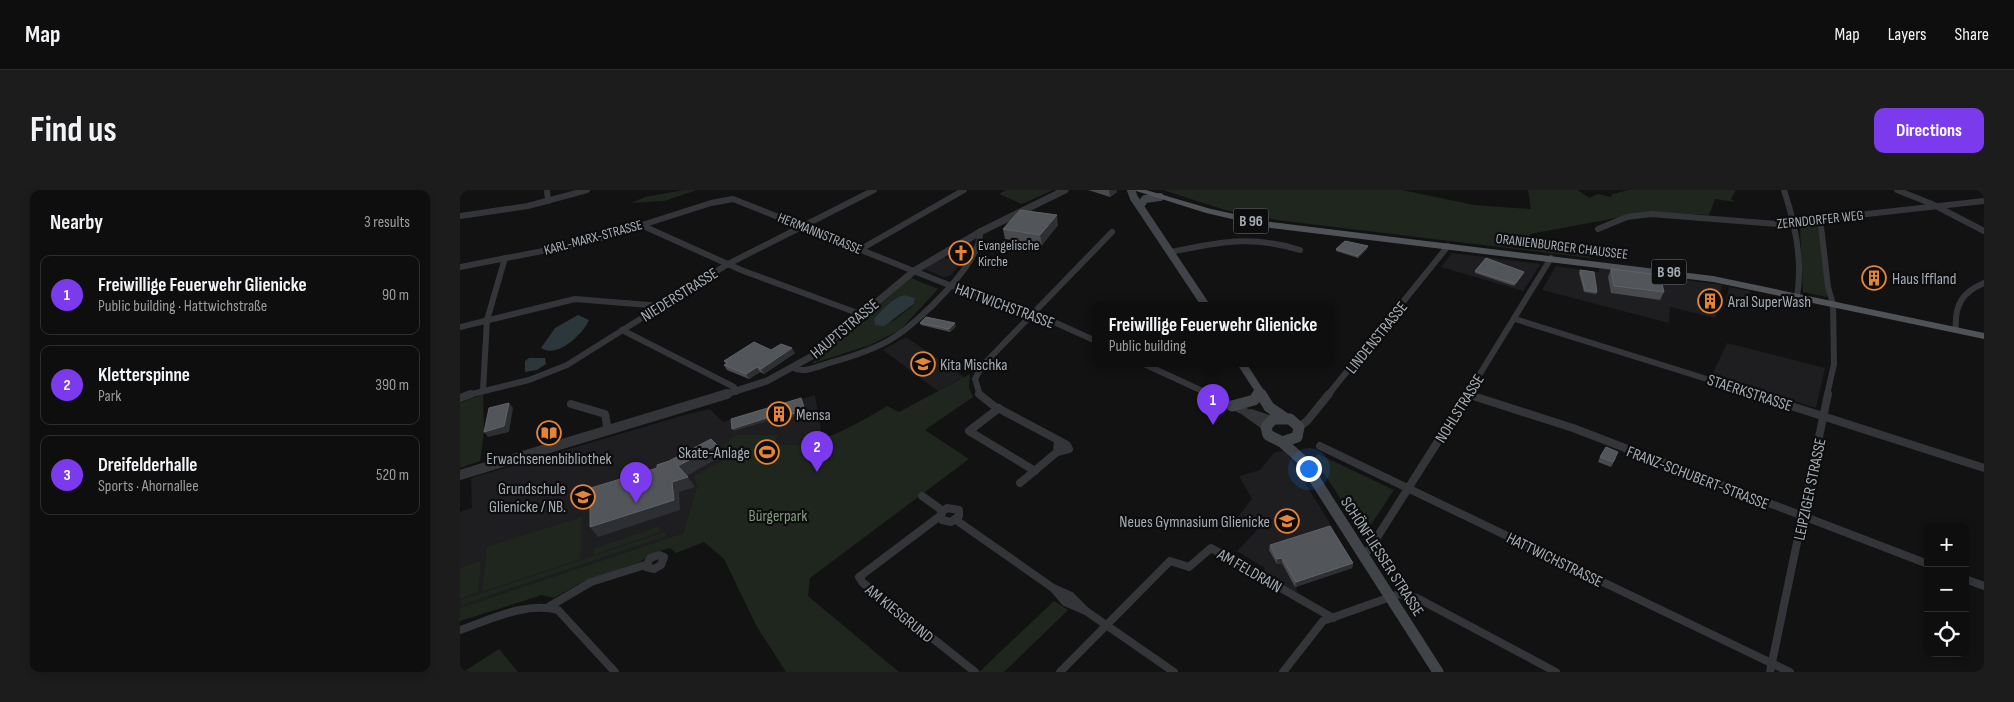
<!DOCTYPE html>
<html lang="en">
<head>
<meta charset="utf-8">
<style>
  body { margin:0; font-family:"Sofia Sans Condensed",sans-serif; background:#1c1c1c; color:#f1f3f6 }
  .controls { position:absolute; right:15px; bottom:15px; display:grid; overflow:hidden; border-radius:10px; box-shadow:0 2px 8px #0003 }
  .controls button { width:45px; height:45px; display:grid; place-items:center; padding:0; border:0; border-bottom:1px solid #2e2e2e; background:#0e0e0e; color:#f1f3f6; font:25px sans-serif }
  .you { position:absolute; left:848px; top:278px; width:18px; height:18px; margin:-12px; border:4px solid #fff; border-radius:50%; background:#1a73e8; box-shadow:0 0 0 8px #1a73e833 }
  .badge { display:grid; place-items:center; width:32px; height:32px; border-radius:50%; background:#7c3aed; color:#fff; font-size:16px; font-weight:700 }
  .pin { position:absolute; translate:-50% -41px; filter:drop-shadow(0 1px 2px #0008) }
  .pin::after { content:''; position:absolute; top:26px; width:18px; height:15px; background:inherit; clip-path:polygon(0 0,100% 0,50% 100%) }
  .popup { position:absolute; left:632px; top:112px; width:242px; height:65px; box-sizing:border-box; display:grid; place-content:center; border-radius:10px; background:#0e0e0e; filter:drop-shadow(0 1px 4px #0005); font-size:16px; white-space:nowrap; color:#9b9c9e }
  .popup b { font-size:19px; color:#f1f3f6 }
  .popup::after { content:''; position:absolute; left:50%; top:100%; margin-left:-10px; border:10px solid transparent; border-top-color:#0e0e0e }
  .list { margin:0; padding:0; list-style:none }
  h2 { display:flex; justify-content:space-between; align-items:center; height:65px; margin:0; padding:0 20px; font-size:21px }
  h2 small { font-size:16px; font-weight:400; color:#9b9c9e }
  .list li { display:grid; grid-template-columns:32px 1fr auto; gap:15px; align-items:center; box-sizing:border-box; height:80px; margin:0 10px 10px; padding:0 10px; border:1px solid #2e2e2e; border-radius:10px }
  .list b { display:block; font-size:19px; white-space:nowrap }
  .list p { margin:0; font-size:16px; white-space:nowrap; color:#9b9c9e }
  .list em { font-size:16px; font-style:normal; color:#9b9c9e }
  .icon { flex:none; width:28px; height:28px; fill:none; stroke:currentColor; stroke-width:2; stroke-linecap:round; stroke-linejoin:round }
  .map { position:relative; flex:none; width:1524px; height:482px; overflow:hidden; border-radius:10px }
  header { display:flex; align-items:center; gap:30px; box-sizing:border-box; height:70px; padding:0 25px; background:#0e0e0e; border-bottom:1px solid #2e2e2e }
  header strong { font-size:24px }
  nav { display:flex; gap:28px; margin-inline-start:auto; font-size:18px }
  .intro { display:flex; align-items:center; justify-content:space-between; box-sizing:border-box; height:120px; padding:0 30px }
  h1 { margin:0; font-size:35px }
  .button { padding:12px 22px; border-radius:10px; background:#7c3aed; color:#fff; font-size:18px; font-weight:700 }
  main { display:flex; gap:30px; padding:0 30px }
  aside { flex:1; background:#0e0e0e; border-radius:10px; box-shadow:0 2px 8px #0003 }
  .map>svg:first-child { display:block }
  .built { fill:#1e1e20 }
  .green { fill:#1f261e; fill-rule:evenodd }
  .water { fill:#2c373b }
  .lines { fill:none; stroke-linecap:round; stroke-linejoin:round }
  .minor-far1 { stroke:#333538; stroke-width:6 }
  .minor { stroke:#333538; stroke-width:8 }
  .tertiary-far1 { stroke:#333538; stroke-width:7 }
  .tertiary { stroke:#333538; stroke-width:10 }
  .secondary-far1 { stroke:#414448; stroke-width:8 }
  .secondary { stroke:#414448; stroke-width:11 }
  .primary { fill:#4f5257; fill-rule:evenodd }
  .wall { fill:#484a4e }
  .shaded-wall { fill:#2e2f32 }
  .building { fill:#525559; stroke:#5f6267 }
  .labels { text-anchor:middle; stroke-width:4.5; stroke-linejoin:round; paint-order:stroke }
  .far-street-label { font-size:14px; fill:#a4acb3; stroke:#0d0d0e }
  .far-poi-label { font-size:14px; fill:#a4acb3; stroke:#0d0d0e; text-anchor:start }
  .shield { fill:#0d0d0e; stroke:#777c82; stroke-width:1 }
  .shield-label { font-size:15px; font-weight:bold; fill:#a4acb3 }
  .poi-label { font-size:16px; fill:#a4acb3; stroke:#0d0d0e; text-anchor:start }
  .street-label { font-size:16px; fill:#a4acb3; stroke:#0d0d0e }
  .park-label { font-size:16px; fill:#819d7c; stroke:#0d0d0e }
</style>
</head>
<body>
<header>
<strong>Map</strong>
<nav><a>Map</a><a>Layers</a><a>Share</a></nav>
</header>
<div class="intro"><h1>Find us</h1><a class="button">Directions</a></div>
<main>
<aside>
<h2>Nearby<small>3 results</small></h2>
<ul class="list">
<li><span class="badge">1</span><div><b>Freiwillige Feuerwehr Glienicke</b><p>Public building · Hattwichstraße</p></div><em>90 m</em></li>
<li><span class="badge">2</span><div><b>Kletterspinne</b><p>Park</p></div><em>390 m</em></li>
<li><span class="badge">3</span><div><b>Dreifelderhalle</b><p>Sports · Ahornallee</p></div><em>520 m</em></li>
</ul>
</aside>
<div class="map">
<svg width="1524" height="482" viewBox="0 0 1524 482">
  <rect width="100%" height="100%" fill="#121213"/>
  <g class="built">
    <path d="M992 63 1081 74 1063 101 981 77Z"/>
    <path d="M483 67 501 73 490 86 484 87 464 79Z"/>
    <path d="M1096 76 1139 82V78L1262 95 1256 128 1210 117 1209 133 1082 100Z"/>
    <path d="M1269 97 1290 101 1287 118 1266 112Z"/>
    <path d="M446 147 474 166 504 187 478 201 423 160Z"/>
    <path d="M1267 153 1365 178 1356 218 1252 185Z"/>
    <path d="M355 205 362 247 333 257 315 252 319 246 275 264 237 297 223 343 0 418V322L12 318 11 288 228 224 250 219 263 232Z"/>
    <path d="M825 260 874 340 870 342 892 378 836 397 838 404 802 382 805 378 777 361 798 339 778 327 792 309 779 286 800 280 814 263Z"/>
  </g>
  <g class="green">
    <path d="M224 0H237L204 11 171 13 185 7Z"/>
    <path d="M546 0H593L562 14 539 4Z"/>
    <path d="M703 0H942L1014 15 1071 19 1068 0H1118L1129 8 1138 4 1151 7 1152 4 1169 0H1276L1271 9 1275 12 1255 9 1249 25 1188 22 1070 44 1071 56 1129 63 1130 68 817 30 765 20Z"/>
    <path d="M1352 33 1359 36 1367 107 1343 102 1340 36Z"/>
    <path d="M451 88 478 99 440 140 410 155 351 174ZM444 105 455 109 454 115 433 131 415 135 414 129C423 119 431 109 444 105Z"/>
    <path d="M510 184 509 198 513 207 465 240 509 269 350 388 348 406 439 482H326L297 437 264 369 244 352 216 363 210 358 195 362 180 372 122 392 94 408 82 405 0 431V418L223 343 237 297 234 286 274 264 263 256 276 245H319L315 252C346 265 401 232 427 216L439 222Z"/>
    <path d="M23 204 24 243 20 271 0 278V213Z"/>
    <path d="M858 264 934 300 904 345 854 268Z"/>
    <path d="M122 327 121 369 22 402 27 357Z"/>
    <path d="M199 336 200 342 134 365V359Z"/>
    <path d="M205 342 206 346 1 415 2 410Z"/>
    <path d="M21 371 18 402 0 408V378Z"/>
    <path d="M594 411 608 420 544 482H519Z"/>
    <path d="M39 459 58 482H3Z"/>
  </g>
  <g class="water">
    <path d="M444 105 455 108 454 114 424 136 415 135 414 129C423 119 431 109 444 105Z"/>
    <path d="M118 125 129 130C123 144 97 169 81 158L95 138Z"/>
    <path d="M69 168H85L86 174 77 180 65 182V171Z"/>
  </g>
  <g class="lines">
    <g class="minor-far1">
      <path d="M87 0 88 11"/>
      <path d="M1324 0C1335 33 1343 71 1337 106"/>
      <path d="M1437 0 1472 14 1524 41"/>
      <path d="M0 26 68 16 127 0"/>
      <path d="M1358 30 1361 36 1368 97 1373 114 1374 174 1367 205"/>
      <path d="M181 35 281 80 400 124"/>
      <path d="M1138 39 1167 27 1191 24 1330 35 1344 31 1524 11"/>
      <path d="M401 59 504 0"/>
      <path d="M711 62C759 52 792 45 840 60"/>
      <path d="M0 77 129 52 251 13 273 9 489 95 574 123 636 151"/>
      <path d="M1055 129 1298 205"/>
      <path d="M0 137 115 109 201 116"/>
      <path d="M162 140 274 197 276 202"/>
      <path d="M1496 140C1494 116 1502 102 1524 93"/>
      <path d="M684 174 751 205"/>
      <path d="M333 178C345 183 357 177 369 173 391 167 414 160 433 148 458 133 522 72 520 42"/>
      <path d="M23 200 27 130 45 68"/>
      <path d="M1007 204 1011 205"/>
      <path d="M8 205 69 190 107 175 268 74 414 0"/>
      <path d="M520 205 515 189 522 176 652 42"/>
      <path d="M868 205 988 56"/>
      <path d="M1007 205 1091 68"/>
    </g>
    <g class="minor">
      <path d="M519 204 534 216 598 250"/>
      <path d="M748 204 784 221 806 237"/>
      <path d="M1007 204 1113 238 1468 374"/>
      <path d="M1294 204 1524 278"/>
      <path d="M0 208 11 204"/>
      <path d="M111 214 145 224 148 241"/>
      <path d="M539 218 509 241 575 281"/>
      <path d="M791 223 812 230"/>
      <path d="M839 237 847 231 869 204"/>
      <path d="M598 250 607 255 609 259 597 262Z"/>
      <path d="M860 256 1330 482"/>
      <path d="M560 293 597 262"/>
      <path d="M462 306 483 321"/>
      <path d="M487 318 499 320V326L491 332 482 330 481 323Z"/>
      <path d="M480 326 399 387 403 393 515 482"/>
      <path d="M496 330 593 398 611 406 626 421 714 482"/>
      <path d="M902 364 909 360 1008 204"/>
      <path d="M199 365 204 367 201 375 194 379 186 377 190 368Z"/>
      <path d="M1505 389 1524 396"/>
      <path d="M593 398 605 412 626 421"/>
      <path d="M90 416 131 392 185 375"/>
      <path d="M0 440C30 430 66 411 98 420L155 482"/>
      <path d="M600 482 710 371 729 377 751 358 873 428"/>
      <path d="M823 482 863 431 939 404 957 408 1096 482"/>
      <path d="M1310 482 1368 204"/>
    </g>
    <path class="tertiary-far1" d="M263 205 307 191 354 165 454 81 520 42 605 0"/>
    <path class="tertiary" d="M0 285 267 204"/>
    <g class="secondary-far1">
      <path d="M671 0 674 8 746 116"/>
      <path d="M680 16 685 9 700 7"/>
      <path d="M782 174 802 205"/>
      <path d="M798 205 800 202"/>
    </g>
    <g class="secondary">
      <path d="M801 204 809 217 825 228"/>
      <path d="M772 216 794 210 798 204"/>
      <path d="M813 229H830L839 237 837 247 822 252 808 245 806 237Z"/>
      <path d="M822 252 843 271 978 482"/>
    </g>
    <path class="primary" d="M673 0H686L751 19 811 32 1253 86 1524 143V149L1253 92 811 38 746 23Z"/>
  </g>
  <g class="wall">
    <path d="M628 0H657V2L650 7Z"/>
    <path d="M598 35 582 55 545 49 543 39Z"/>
    <path d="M908 56 907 59 898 68 876 61V59Z"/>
    <path d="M1151 79 1204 102 1200 110 1151 103 1148 87Z"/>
    <path d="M1120 80 1137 102 1136 104 1124 102 1119 83Z"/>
    <path d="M1409 80 1422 90 1421 93 1409 90 1408 83Z"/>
    <path d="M1015 81 1064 82 1063 84 1054 96 1015 83Z"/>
    <path d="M1250 101 1254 112 1252 117 1246 116 1248 106Z"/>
    <path d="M460 133 496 136 490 142 461 135Z"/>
    <path d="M311 160 335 163 304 184 300 182 289 189 267 180 264 175 266 174 264 171Z"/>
    <path d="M1140 267 1156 268 1151 277 1138 272Z"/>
    <path d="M810 355 893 373 892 378 835 397 822 373 817 374 809 360Z"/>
  </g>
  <g class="shaded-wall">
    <path d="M649 0H657V2L650 7Z"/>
    <path d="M597 25 598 35 582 55 580 45Z"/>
    <path d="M908 56 907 59 898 68V66Z"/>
    <path d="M495 133 496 136 490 142 489 139Z"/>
    <path d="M332 158 335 163 304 184 301 179Z"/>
    <path d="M297 177 300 182 289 189 286 184Z"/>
    <path d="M341 208 346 223 325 229 323 227Z"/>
    <path d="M49 213 53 218 49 242 28 247 24 242Z"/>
    <path d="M322 223 324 226 274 241 272 239Z"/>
    <path d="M257 255 263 265 225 287 218 276Z"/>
    <path d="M228 287 235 297 219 302 220 320 138 347 130 337 212 292Z"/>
    <path d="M130 306 132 318 124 307Z"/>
    <path d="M822 368V373L817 374V369Z"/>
    <path d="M893 373 892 378 835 397 836 392Z"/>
  </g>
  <g class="building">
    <path d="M560 20 597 25 580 45 543 39Z"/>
    <path d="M885 51 908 56 898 66 876 59Z"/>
    <path d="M1026 68 1064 82 1055 94 1015 81Z"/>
    <path d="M1151 79 1200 85 1204 102 1154 96Z"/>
    <path d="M1120 80 1134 82 1137 102 1125 100Z"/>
    <path d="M1409 80 1421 83 1422 90 1410 88Z"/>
    <path d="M1250 101 1256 103 1254 112 1248 111Z"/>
    <path d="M466 127 495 133 489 139 460 133Z"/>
    <path d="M294 152 311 160 321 154 332 158 301 179 297 177 286 184 264 175 268 173 264 171Z"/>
    <path d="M341 208 345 220 323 227 322 223 272 239 271 229Z"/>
    <path d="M49 213 44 236 24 242 29 218Z"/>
    <path d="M251 249 257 255 218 276 228 287 212 292 214 310 130 337V306L124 307V300L197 278V275L209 271Z"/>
    <path d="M1146 257 1158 262 1153 272 1140 267Z"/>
    <path d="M870 336 893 373 836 392 822 368 817 369 810 355Z"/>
  </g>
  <defs>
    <g id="church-ring" transform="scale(1.25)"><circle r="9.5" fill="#0d0d0e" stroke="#e48539" stroke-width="1.5"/><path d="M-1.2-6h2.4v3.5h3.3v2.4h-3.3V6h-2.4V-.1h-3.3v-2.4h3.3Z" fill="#e48539"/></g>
    <g id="building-ring" transform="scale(1.25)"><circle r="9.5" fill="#0d0d0e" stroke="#e48539" stroke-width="1.5"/><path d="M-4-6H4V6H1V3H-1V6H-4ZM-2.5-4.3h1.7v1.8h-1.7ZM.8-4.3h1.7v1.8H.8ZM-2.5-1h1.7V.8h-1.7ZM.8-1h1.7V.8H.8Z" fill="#e48539"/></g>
    <g id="school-ring" transform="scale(1.25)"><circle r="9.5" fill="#0d0d0e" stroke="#e48539" stroke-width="1.5"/><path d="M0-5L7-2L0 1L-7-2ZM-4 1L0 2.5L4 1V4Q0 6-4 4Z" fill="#e48539"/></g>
    <g id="library-ring" transform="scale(1.25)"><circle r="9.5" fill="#0d0d0e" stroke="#e48539" stroke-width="1.5"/><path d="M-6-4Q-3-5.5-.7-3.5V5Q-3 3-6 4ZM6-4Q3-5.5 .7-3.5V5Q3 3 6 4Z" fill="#e48539"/></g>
    <g id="stadium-ring" transform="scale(1.25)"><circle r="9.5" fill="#0d0d0e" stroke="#e48539" stroke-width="1.5"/><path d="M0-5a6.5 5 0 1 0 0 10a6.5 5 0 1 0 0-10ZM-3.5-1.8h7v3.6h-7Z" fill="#e48539"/></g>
  </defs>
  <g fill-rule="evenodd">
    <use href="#church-ring" x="501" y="63"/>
    <use href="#building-ring" x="1414" y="88"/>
    <use href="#building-ring" x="1250" y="111"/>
    <use href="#school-ring" x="463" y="174"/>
    <use href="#building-ring" x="319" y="224"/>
    <use href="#library-ring" x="89" y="243"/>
    <use href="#stadium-ring" x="307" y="262"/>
    <use href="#school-ring" x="123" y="307"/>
    <use href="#school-ring" x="827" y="331"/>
  </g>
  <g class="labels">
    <g class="far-street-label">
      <text transform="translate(1360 29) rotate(-6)" y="5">ZERNDORFER WEG</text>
      <text transform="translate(360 43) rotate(22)" y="5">HERMANNSTRASSE</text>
      <text transform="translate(133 47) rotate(-15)" y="5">KARL-MARX-STRASSE</text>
      <text transform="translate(1102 56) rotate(7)" y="5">ORANIENBURGER CHAUSSEE</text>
    </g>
    <g class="far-poi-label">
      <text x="518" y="60">Evangelische<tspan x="518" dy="16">Kirche</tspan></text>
    </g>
    <g class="shield">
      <rect x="773.5" y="18.5" width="35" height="25" rx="4"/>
      <rect x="1191.5" y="69.5" width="35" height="25" rx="4"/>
    </g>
    <g class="shield-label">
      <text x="791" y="36">B 96</text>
      <text x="1209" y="87">B 96</text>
    </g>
    <g class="poi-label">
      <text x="1432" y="94">Haus Iffland</text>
      <text x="1268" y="117">Aral SuperWash</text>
      <text x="480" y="180">Kita Mischka</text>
      <text x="336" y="230">Mensa</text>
      <text x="290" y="268" text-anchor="end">Skate-Anlage</text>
      <text x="89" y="274" text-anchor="middle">Erwachsenenbibliothek</text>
      <text x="106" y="304" text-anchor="end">Grundschule<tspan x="106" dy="18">Glienicke / NB.</tspan></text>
      <text x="810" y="337" text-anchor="end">Neues Gymnasium Glienicke</text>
    </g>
    <g class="street-label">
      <text transform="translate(219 104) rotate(-32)" y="6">NIEDERSTRASSE</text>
      <text transform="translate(545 115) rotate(20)" y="6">HATTWICHSTRASSE</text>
      <text transform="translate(384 138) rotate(-40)" y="6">HAUPTSTRASSE</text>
      <text transform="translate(916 147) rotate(-51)" y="6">LINDENSTRASSE</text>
      <text transform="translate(1290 202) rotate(18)" y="6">STAERKSTRASSE</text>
      <text transform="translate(999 218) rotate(-58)" y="6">NOHLSTRASSE</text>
      <text transform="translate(1238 287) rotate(21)" y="6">FRANZ-SCHUBERT-STRASSE</text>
      <text transform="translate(1349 299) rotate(-78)" y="6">LEIPZIGER STRASSE</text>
      <text transform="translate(923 366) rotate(57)" y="6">SCHÖNFLIESSER STRASSE</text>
      <text transform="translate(1095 369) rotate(26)" y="6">HATTWICHSTRASSE</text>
      <text transform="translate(790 380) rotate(30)" y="6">AM FELDRAIN</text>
      <text transform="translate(440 423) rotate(39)" y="6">AM KIESGRUND</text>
    </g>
    <g class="park-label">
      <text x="318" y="331">Bürgerpark</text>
    </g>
  </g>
</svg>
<div class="controls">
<button>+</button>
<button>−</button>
<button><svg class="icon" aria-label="locate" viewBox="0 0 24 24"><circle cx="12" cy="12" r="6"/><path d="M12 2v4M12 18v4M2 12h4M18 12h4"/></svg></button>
</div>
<div class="you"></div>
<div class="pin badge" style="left:753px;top:235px">1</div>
<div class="popup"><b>Freiwillige Feuerwehr Glienicke</b>Public building</div>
<div class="pin badge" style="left:357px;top:282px">2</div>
<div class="pin badge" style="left:176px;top:313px">3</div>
</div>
</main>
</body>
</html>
